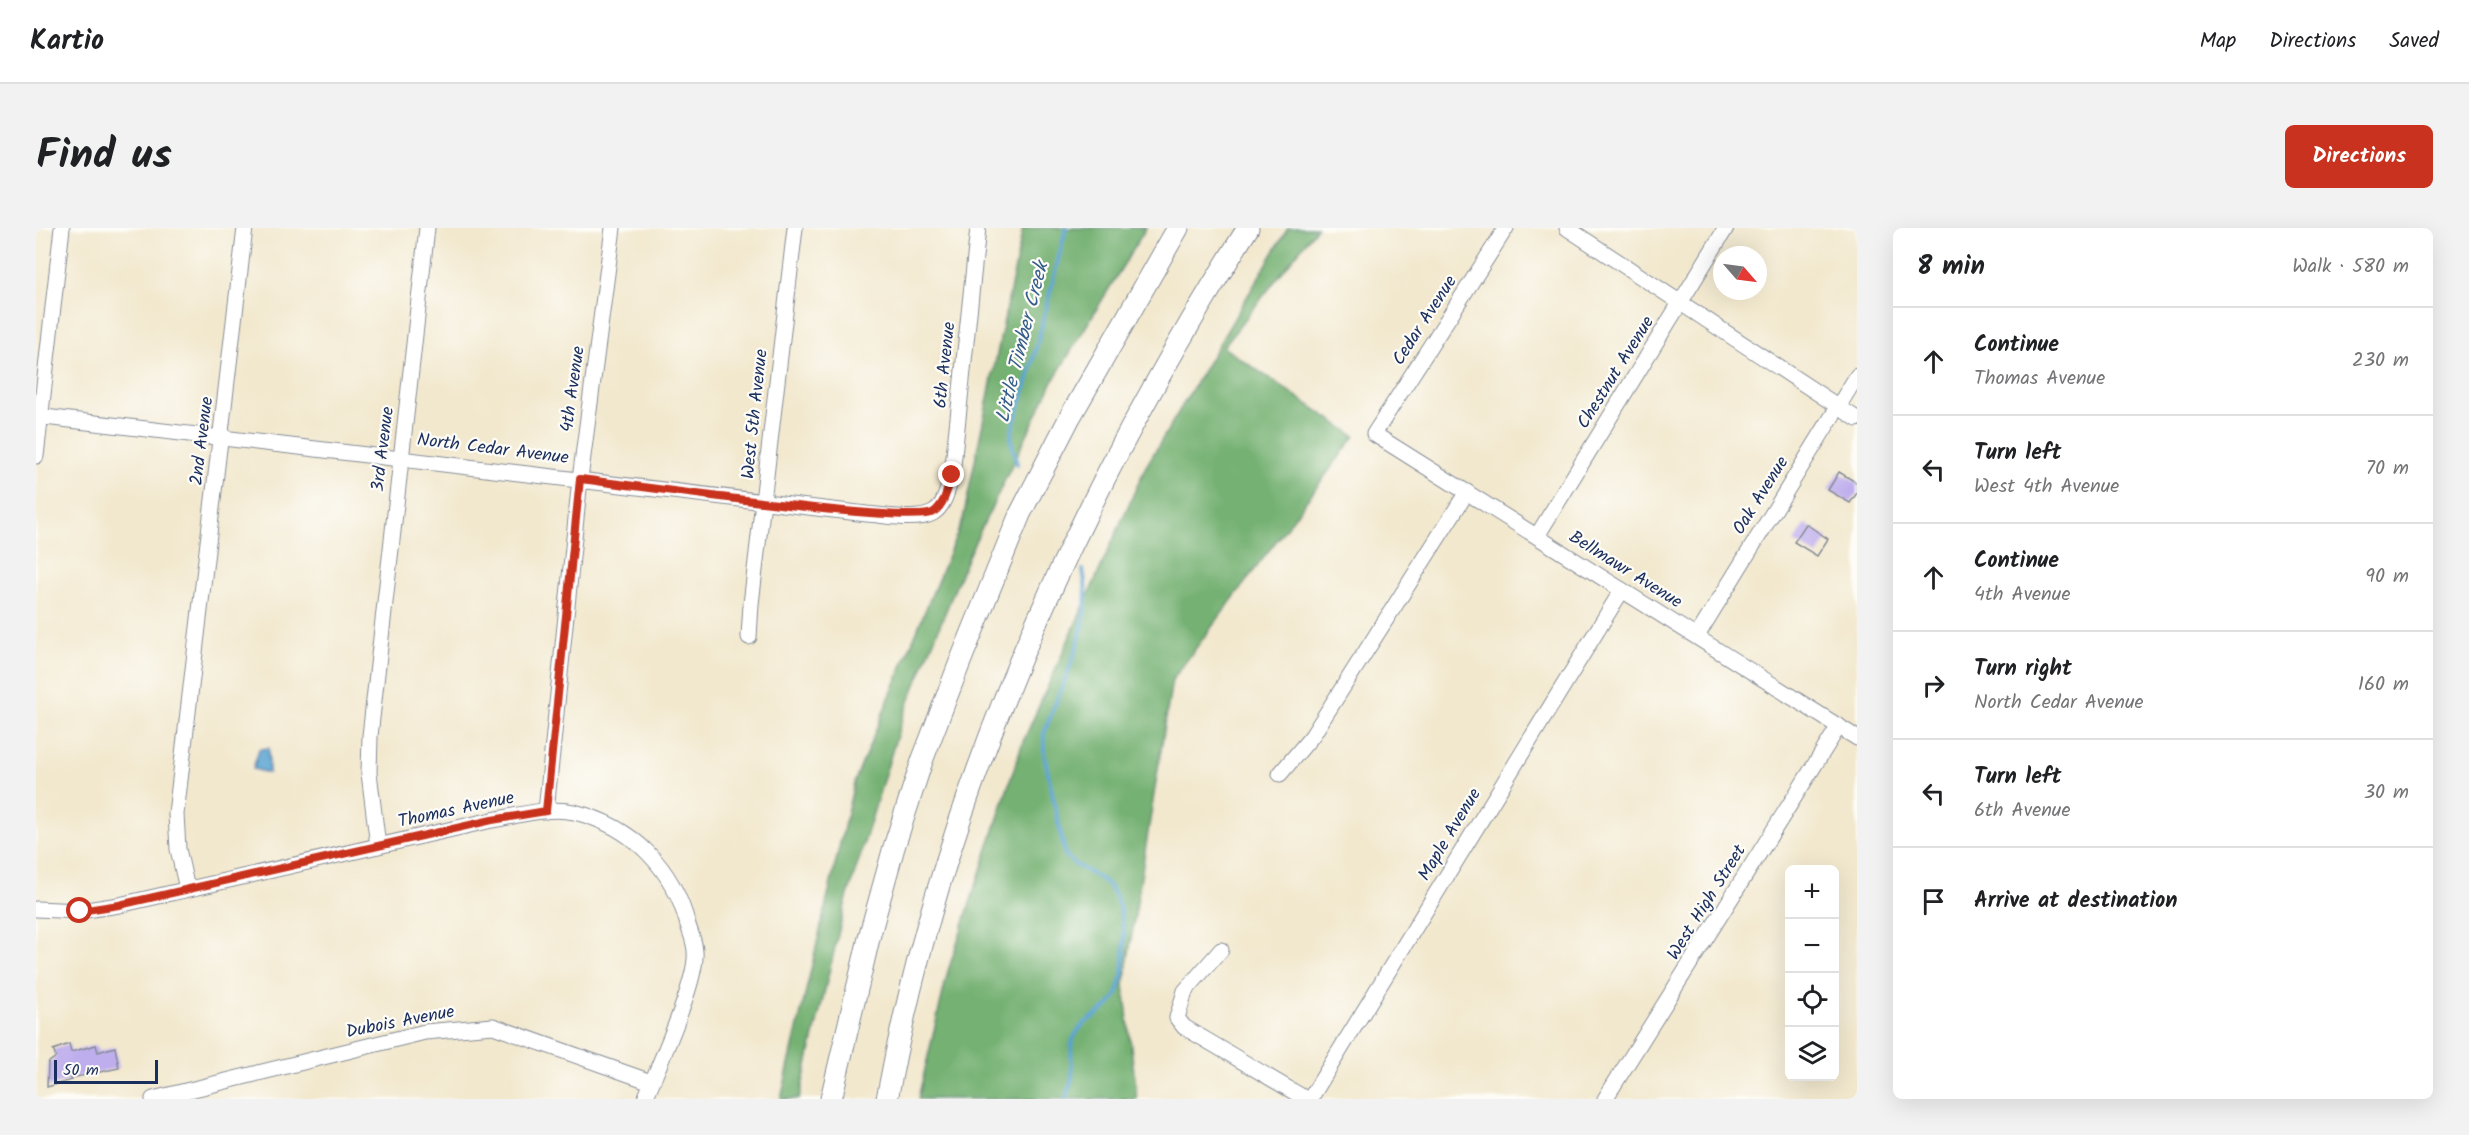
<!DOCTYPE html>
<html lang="en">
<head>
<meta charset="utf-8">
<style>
  body { margin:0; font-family:Kalam,sans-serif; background:#f2f2f2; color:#202124 }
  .controls { position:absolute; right:18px; bottom:18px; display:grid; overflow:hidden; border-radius:9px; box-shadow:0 6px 24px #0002 }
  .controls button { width:54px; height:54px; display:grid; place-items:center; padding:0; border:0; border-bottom:2px solid #e0e0e0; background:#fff; color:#202124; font:30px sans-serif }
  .compass { position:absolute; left:1677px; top:18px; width:54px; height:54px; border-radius:50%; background:#fff; box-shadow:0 6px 24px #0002; rotate:118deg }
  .scale { position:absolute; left:18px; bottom:15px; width:104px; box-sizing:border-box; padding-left:6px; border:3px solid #1b2f5e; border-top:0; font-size:16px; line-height:21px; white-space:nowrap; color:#1b2f5e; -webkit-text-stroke:4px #fdfcf7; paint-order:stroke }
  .stop { position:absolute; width:18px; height:18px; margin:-14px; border:4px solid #c8321e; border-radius:50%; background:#fff }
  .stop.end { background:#c8321e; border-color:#fff; box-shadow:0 2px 6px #0008 }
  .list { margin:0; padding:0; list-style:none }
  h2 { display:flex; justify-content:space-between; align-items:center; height:78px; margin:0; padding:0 24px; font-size:26px }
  h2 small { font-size:20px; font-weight:400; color:#757577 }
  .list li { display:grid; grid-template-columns:39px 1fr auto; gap:18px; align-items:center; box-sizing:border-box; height:108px; padding:0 24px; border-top:2px solid #e0e0e0 }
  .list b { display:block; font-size:22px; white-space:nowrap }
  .list p { margin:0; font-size:20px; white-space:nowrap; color:#757577 }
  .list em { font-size:20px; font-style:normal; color:#757577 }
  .icon { flex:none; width:33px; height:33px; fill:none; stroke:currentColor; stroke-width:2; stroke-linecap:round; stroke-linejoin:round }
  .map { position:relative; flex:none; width:1821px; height:871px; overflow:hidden; border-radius:9px }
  header { display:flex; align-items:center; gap:36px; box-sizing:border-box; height:84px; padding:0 30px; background:#fff; border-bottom:2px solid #e0e0e0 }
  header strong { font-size:28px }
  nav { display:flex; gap:33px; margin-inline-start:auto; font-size:21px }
  .intro { display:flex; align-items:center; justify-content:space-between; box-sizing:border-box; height:144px; padding:0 36px }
  h1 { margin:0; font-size:42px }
  .button { padding:15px 27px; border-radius:9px; background:#c8321e; color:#fff; font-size:21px; font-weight:700 }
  main { display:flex; gap:36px; padding:0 36px }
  aside { flex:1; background:#fff; border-radius:9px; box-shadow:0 6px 24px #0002 }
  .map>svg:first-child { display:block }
  .forest { fill:#74b172; stroke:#487068; stroke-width:1.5 }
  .water { fill:#59a3d1; stroke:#3a6998; stroke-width:1.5 }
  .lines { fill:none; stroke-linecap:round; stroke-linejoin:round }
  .stream { stroke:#59a3d1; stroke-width:4 }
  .building { fill:#bfaeed }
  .minor-casing { stroke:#868c96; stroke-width:17 }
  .highway-casing { stroke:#868c96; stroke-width:23 }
  .minor { stroke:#fff; stroke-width:15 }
  .highway { stroke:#fff; stroke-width:21 }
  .route { stroke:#c8321e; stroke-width:8 }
  .labels { text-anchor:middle; stroke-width:4.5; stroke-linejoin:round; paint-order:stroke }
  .street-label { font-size:18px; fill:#1b2f5e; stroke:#fdfcf7 }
  .water-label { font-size:20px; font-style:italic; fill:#345d8c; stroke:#fdfcf7 }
</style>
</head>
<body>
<header>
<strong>Kartio</strong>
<nav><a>Map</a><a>Directions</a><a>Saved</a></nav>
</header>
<div class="intro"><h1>Find us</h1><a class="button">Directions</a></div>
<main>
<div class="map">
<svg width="1821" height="871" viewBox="0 0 1821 871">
  <rect width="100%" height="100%" fill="#fdfcf7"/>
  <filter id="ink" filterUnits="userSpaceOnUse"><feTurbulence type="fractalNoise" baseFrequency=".0167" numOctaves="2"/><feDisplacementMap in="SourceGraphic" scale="12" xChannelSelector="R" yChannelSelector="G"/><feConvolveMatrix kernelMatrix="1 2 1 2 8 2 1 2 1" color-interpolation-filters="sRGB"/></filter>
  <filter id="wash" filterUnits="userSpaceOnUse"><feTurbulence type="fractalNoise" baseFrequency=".008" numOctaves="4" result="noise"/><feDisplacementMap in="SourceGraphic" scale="24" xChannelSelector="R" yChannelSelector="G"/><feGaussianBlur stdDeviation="1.35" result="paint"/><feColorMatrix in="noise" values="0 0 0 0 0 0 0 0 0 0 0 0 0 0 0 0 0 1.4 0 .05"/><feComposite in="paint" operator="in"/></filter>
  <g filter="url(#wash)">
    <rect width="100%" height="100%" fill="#f2e8ce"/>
    <g class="forest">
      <path d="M987 0H1110L1018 151 933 326 866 491 809 677 763 871H745L818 555 927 291Z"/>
      <path d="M1252 0H1281L1187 119 1319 208 1136 452 1088 757 1101 871H882L912 743 986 516 1109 240Z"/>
    </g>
    <path class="water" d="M233 520V545L217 541 223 521Z"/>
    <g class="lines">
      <g class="stream">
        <path d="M981 236 975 213 976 202 994 145 1030 0"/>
        <path d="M1030 871C1032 864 1035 856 1036 849 1037 837 1033 823 1037 812 1045 791 1064 788 1076 774 1094 753 1091 684 1076 662 1065 645 1040 643 1029 626L1008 526V506C1025 453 1060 399 1047 342"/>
      </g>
    </g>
    <g id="blocks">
      <g class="building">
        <path d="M1803 244 1821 255V265L1814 275 1792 262Z"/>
        <path d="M1770 296 1792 311 1781 328 1758 314Z"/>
        <path d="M33 816 35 824 60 817 62 824 79 819 83 840 35 850 36 852 11 859 12 835 20 829 17 822Z"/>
      </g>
    </g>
  </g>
  <g filter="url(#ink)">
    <use href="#blocks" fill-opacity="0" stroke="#868c96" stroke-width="1.5"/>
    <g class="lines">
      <g class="minor-casing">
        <g id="minor">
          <path d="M1470 0 1338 206 1821 510"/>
          <path d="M1531 0 1821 191"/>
          <path d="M0 188 831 286C849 287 880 294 897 285 909 278 912 259 916 247L942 0"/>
          <path d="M0 228 26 0"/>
          <path d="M1501 308 1690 0"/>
          <path d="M1661 408 1821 148"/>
          <path d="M713 409 715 376 759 0"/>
          <path d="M1244 546 1276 508 1431 264"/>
          <path d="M510 583 544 251 577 0"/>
          <path d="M342 618 333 545 334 508 391 0"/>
          <path d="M151 661 142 621 140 586 209 0"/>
          <path d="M0 681 44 683 83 677 456 592C482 588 513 578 538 584 597 598 637 640 652 697 655 706 659 715 659 724 662 752 621 841 609 871"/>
          <path d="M1185 722 1149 763 1141 790 1148 799 1270 871"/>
          <path d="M117 871 389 804 457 798 615 854"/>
          <path d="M1274 871 1586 362"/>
          <path d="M1569 871 1803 498"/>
        </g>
      </g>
      <g class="highway-casing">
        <g id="highway">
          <path d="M795 871 834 706 858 619 886 533 924 434 984 286 1034 189 1142 0"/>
          <path d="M851 871C909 559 1043 267 1212 0"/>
        </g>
      </g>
      <use href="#minor" class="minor"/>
      <use href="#highway" class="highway"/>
    </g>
  </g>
  <g class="lines" filter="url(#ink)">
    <path class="route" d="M44 683 83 677 456 592 510 583 544 251C589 256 878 298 898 284 909 276 912 259 916 247"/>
  </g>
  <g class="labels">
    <g class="street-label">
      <text transform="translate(1388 92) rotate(-57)" y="6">Cedar Avenue</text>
      <text transform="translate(908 137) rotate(-84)" y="6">6th Avenue</text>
      <text transform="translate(1579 144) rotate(-58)" y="6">Chestnut Avenue</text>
      <text transform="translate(536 161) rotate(-82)" y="6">4th Avenue</text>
      <text transform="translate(718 186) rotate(-84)" y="6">West 5th Avenue</text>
      <text transform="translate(165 213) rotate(-83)" y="6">2nd Avenue</text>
      <text transform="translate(457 220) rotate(7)" y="6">North Cedar Avenue</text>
      <text transform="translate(346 221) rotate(-83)" y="6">3rd Avenue</text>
      <text transform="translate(1724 267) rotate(-58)" y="6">Oak Avenue</text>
      <text transform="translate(1590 341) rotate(32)" y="6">Bellmawr Avenue</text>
      <text transform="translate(420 581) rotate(-12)" y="6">Thomas Avenue</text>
      <text transform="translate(1413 606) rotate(-59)" y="6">Maple Avenue</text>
      <text transform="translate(1670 674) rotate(-58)" y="6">West High Street</text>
      <text transform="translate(364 793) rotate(-11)" y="6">Dubois Avenue</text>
    </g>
    <g class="water-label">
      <text transform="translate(985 114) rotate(-76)" y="7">Little Timber Creek</text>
    </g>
  </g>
</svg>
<div class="controls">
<button>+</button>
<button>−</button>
<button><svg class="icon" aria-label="locate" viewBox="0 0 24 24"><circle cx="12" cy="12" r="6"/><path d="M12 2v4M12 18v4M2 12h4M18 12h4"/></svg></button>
<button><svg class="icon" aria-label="layers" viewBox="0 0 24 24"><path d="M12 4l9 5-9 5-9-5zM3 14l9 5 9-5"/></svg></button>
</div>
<svg class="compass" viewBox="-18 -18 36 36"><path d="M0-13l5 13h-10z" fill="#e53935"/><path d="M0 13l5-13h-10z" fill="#757577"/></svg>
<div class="scale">50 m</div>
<div class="stop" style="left:44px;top:683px"></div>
<div class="stop end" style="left:916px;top:247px"></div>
</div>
<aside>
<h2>8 min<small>Walk · 580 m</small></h2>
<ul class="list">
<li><svg class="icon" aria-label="ahead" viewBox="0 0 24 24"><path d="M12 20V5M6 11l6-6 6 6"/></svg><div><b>Continue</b><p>Thomas Avenue</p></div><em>230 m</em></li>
<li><svg class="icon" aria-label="left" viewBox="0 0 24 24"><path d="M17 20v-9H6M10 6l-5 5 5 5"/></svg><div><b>Turn left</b><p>West 4th Avenue</p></div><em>70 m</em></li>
<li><svg class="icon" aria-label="ahead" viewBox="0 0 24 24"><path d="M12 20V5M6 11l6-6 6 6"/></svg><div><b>Continue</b><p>4th Avenue</p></div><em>90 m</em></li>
<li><svg class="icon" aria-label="right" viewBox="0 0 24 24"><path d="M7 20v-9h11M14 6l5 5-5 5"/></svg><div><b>Turn right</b><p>North Cedar Avenue</p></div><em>160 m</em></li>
<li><svg class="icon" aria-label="left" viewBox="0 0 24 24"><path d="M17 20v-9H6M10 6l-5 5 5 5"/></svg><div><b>Turn left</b><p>6th Avenue</p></div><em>30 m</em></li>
<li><svg class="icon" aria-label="arrive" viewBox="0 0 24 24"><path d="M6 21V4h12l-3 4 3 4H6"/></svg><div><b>Arrive at destination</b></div></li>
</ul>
</aside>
</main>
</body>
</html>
